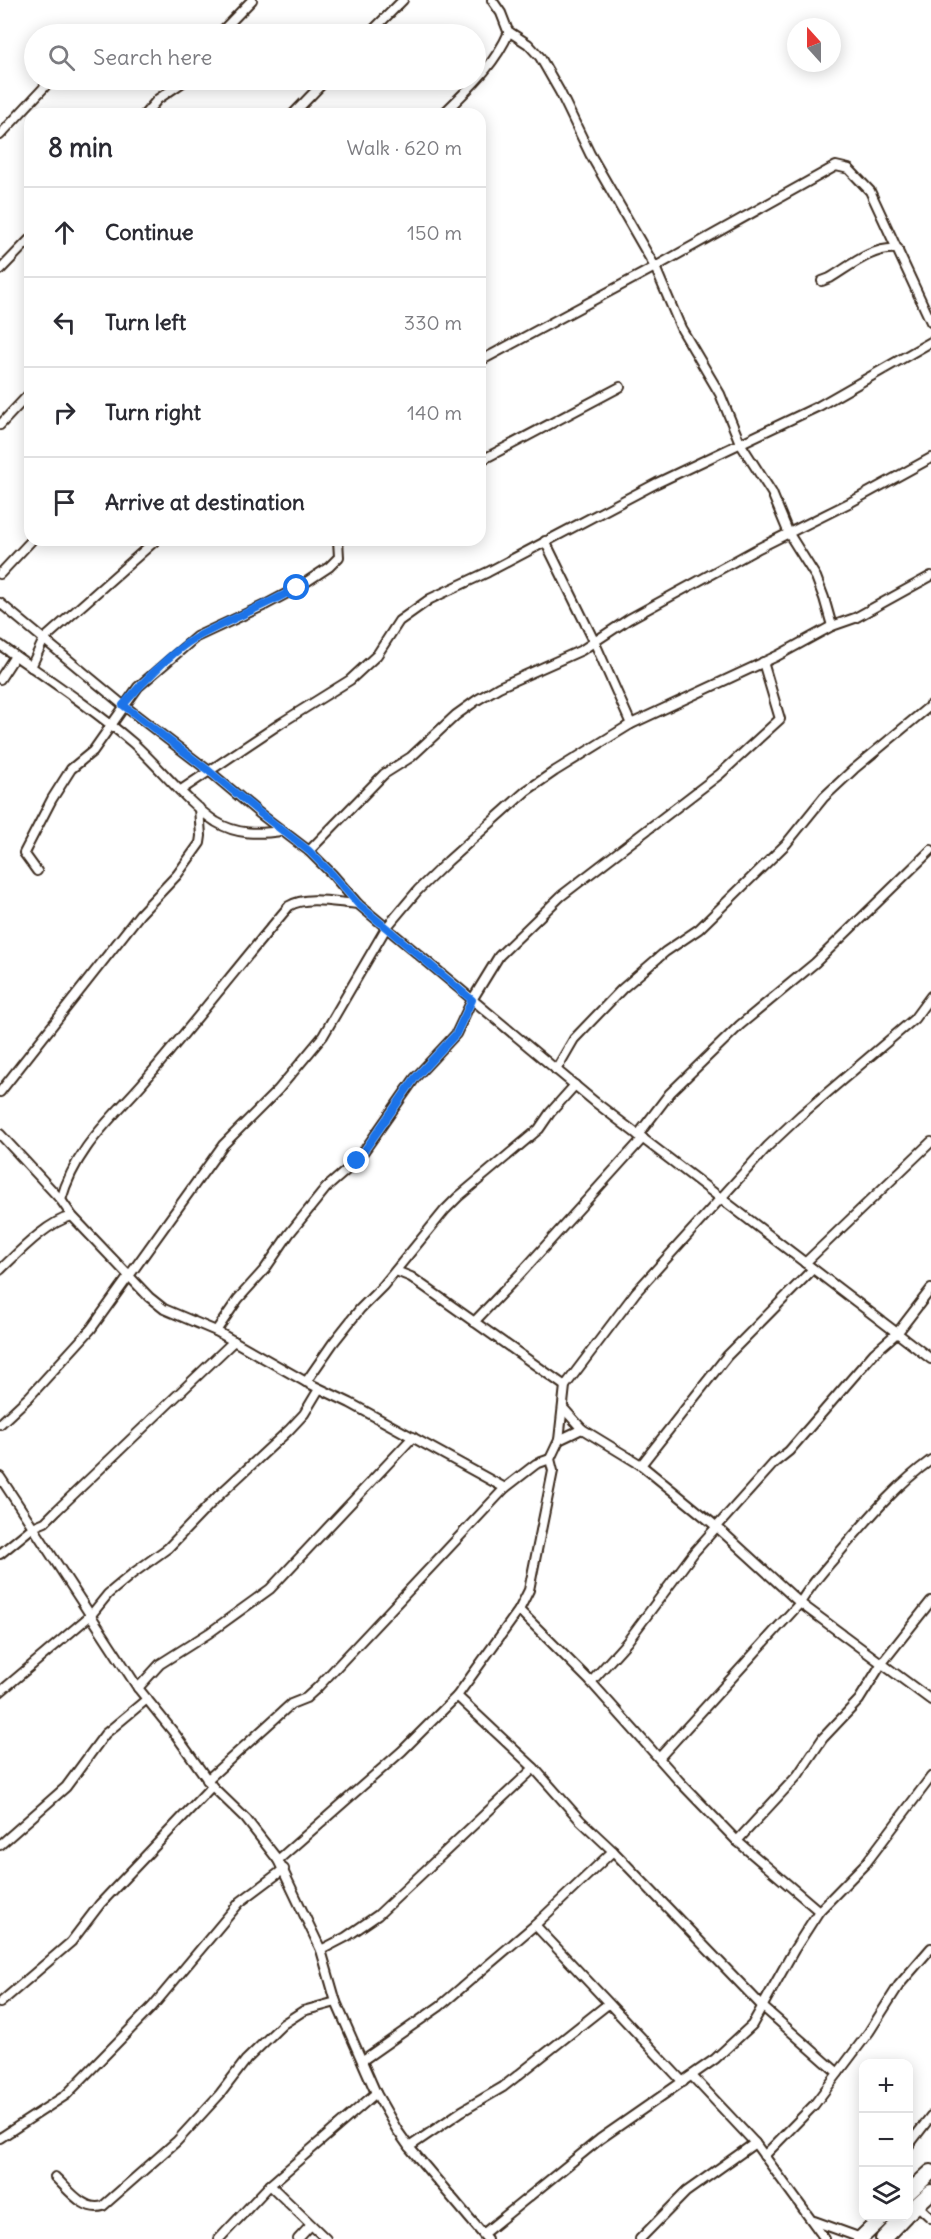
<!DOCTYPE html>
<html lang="en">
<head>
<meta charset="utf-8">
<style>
  body { margin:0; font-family:Delius,sans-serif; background:#f7f7f7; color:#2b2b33 }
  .controls { position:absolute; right:18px; bottom:18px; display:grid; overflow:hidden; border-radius:12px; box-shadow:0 3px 15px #0003 }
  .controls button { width:54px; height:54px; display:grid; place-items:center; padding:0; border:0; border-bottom:2px solid #e1e1e2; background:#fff; color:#2b2b33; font:30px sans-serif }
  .compass { position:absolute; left:787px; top:18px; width:54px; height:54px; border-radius:50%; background:#fff; box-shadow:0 3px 15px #0003; rotate:339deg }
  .stop { position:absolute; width:18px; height:18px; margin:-14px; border:4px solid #1a73e8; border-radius:50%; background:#fff }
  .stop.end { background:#1a73e8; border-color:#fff; box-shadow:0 2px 6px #0008 }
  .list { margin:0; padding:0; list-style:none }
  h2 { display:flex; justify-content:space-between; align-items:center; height:78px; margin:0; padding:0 24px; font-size:26px }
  h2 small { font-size:20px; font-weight:400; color:#7c7c81 }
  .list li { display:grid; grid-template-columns:39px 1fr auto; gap:18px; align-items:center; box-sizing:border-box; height:90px; padding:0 24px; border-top:2px solid #e1e1e2 }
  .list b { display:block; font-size:22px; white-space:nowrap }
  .list em { font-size:20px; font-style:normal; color:#7c7c81 }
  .icon { flex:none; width:33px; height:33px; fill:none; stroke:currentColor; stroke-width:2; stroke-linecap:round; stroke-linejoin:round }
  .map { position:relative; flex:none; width:931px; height:2239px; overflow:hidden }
  .search { position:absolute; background:#fff; box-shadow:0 3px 15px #0003; left:24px; top:24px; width:462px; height:66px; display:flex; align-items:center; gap:15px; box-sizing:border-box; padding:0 21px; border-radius:33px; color:#7c7c81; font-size:22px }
  .panel { position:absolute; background:#fff; box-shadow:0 3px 15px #0003; left:24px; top:108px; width:462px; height:438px; border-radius:18px }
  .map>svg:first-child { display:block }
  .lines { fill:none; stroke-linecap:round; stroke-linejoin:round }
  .street-casing { stroke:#3b2a1e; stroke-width:12 }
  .highway-casing { stroke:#3b2a1e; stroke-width:18 }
  .street { stroke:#fff; stroke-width:8 }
  .highway { stroke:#fff; stroke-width:14 }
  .route { stroke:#1a73e8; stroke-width:8 }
</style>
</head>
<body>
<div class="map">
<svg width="931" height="2239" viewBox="0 0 931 2239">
  <rect width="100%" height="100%" fill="#fff"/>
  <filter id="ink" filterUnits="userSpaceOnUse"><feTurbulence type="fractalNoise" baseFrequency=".0167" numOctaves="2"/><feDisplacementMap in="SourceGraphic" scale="12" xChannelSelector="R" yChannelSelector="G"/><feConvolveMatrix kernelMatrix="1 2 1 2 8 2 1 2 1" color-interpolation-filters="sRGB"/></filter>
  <g filter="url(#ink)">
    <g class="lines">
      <g class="street-casing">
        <g id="street">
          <path d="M492 0 501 13 508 31 528 44 540 57 560 92 590 154 655 267 681 328 720 394 740 443 772 493 789 534 816 577 824 598 832 626"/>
          <path d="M219 34 252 0"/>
          <path d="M369 34 403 0"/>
          <path d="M145 114 158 99 186 80"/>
          <path d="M293 114 326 80"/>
          <path d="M443 114C468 89 495 65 509 32"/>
          <path d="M0 135 51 80"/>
          <path d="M0 270 30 239"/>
          <path d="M822 281 830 278C850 266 873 246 898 249"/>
          <path d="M480 361 655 267 836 166 849 169 870 191 931 322"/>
          <path d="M0 425 30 393"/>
          <path d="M480 461 620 387"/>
          <path d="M545 541 594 641 631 724"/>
          <path d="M0 574 32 540"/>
          <path d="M0 603 123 705 209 771 259 813 309 851 332 874 358 904 595 1102 931 1359"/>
          <path d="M0 645C45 677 91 707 133 743 160 767 187 803 216 822 237 835 259 834 282 831"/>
          <path d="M31 667 44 639 156 540"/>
          <path d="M0 679 15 656"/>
          <path d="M181 790 281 723 350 680 377 655 399 621 430 599 488 572 657 483 819 406 931 342"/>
          <path d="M309 851 384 774 411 757 456 715 477 700 499 687 582 650 629 619 757 549 851 502 931 458"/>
          <path d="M37 871 24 853 52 799 71 769 93 751 138 687 196 637 265 605 297 588 329 567 339 557 338 540"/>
          <path d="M556 1070 574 1039 622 989 665 952 699 929 786 844 824 797 854 769 931 705"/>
          <path d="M0 1092 140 914 177 875 200 843 201 836 199 808"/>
          <path d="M0 1134 61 1200 72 1216 149 1297 164 1309 216 1331 306 1382 350 1403 505 1488"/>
          <path d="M638 1135 670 1093 740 1025 815 963 931 850"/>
          <path d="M61 1200C75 1150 108 1122 141 1085 191 1027 239 965 289 906 307 895 338 903 358 904"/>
          <path d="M805 1263 931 1142"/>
          <path d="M0 1270C19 1252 47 1222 72 1216"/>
          <path d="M396 1271 411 1277 565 1386"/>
          <path d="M474 1322 521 1273 643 1138"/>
          <path d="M216 1331 238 1299 265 1269 289 1234 326 1188 357 1161 415 1078 456 1034 472 1000 499 956 561 896 720 774 780 719 763 662"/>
          <path d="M234 1341 57 1510 45 1522 33 1527 138 1688 175 1734 212 1786 246 1819 278 1860 321 1950 336 2002 376 2093 397 2130 409 2147 487 2239"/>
          <path d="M306 1382 333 1343 360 1309 383 1286 445 1210 458 1197 539 1129 550 1113 575 1085"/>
          <path d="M564 1409 582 1429 641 1465 717 1527 800 1603 931 1700"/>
          <path d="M0 1424 29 1397 91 1329 223 1145 278 1090 323 1036 386 928 418 890 448 861 526 791 555 771 631 724 777 656 832 626 855 618 931 576"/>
          <path d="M559 1440 582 1429"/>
          <path d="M641 1465 727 1356 813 1269"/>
          <path d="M0 1477 33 1527 0 1554"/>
          <path d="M519 1610 591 1682 680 1782 737 1841 819 1911"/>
          <path d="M591 1682 627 1642 695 1551 774 1463 789 1451 874 1353 898 1332 931 1289"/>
          <path d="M138 1688 160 1664 209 1633 270 1589 413 1437"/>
          <path d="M0 1692 91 1615 108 1594 132 1574 168 1548 218 1496 289 1430 304 1414 319 1389"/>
          <path d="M457 1696 534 1768 580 1820 613 1851 763 2007 838 2073"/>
          <path d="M659 1758 800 1603C814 1579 832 1562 849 1541 874 1512 899 1483 931 1460"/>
          <path d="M207 1780 291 1704 306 1698 317 1688 505 1488 536 1464 550 1459"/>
          <path d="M737 1841 798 1775 823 1738 859 1700 882 1663 931 1601"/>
          <path d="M0 1845 66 1787 105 1734 147 1699"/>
          <path d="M278 1860 402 1751 457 1696 519 1610 529 1590 553 1471 550 1459 559 1440 565 1386 636 1292 768 1146 801 1115 914 1019 931 996"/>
          <path d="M535 1925 683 2082"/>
          <path d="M321 1950 346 1937 378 1915 534 1768"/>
          <path d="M0 2003 71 1942 100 1904 212 1786"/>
          <path d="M363 2060 440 2006 535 1925 613 1851"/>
          <path d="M692 2076 755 2143 825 2239"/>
          <path d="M0 2138 66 2095 152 2007 240 1902 284 1869"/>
          <path d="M908 2146 931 2116"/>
          <path d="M409 2147 462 2111 503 2087 608 2004"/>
          <path d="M764 2156 814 2105 869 2032 899 1985 931 1948"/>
          <path d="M55 2177C68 2189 84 2212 103 2206L177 2141 220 2094 246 2060 283 2024 303 2011 336 2002"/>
          <path d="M270 2185 326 2239"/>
          <path d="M917 2205 931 2218"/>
          <path d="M814 2221 861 2238"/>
          <path d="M483 2234 600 2139 715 2059 752 2025 794 1950 819 1911 866 1863 931 1777"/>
          <path d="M219 2239 270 2185 376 2093"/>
          <path d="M298 2239 311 2225"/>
          <path d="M640 2239 686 2192 755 2143"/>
        </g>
      </g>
      <g class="highway-casing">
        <g id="highway">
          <path d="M908 2193 931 2172"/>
          <path d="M908 2213 931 2192"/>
          <path d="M860 2239 884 2216"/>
          <path d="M883 2239 905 2216"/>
        </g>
      </g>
      <use href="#street" class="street"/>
      <use href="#highway" class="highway"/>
    </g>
  </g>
  <g class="lines" filter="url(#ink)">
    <path class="route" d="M297 588C264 606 230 619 197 637 173 650 141 684 123 705L209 771 260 813 309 851 332 874 358 904 472 1000 456 1034 415 1078 357 1161"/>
  </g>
</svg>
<div class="controls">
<button>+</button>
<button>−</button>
<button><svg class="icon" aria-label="layers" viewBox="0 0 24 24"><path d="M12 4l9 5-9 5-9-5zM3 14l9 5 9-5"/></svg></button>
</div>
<svg class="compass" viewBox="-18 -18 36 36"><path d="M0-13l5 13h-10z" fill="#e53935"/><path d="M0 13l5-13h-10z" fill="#7c7c81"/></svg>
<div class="stop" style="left:297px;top:588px"></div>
<div class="stop end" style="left:357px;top:1161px"></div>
<div class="search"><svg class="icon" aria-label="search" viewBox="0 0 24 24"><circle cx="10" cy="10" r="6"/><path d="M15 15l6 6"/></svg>Search here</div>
<section class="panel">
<h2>8 min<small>Walk · 620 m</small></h2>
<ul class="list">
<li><svg class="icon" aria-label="ahead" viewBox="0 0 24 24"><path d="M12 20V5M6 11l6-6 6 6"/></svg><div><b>Continue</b></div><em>150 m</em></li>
<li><svg class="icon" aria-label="left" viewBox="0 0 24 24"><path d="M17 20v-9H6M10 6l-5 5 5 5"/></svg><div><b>Turn left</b></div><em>330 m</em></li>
<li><svg class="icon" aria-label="right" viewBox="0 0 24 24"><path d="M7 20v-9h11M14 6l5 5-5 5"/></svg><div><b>Turn right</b></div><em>140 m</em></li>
<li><svg class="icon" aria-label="arrive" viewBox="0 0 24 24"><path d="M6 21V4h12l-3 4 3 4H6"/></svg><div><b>Arrive at destination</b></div></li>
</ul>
</section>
</div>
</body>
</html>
